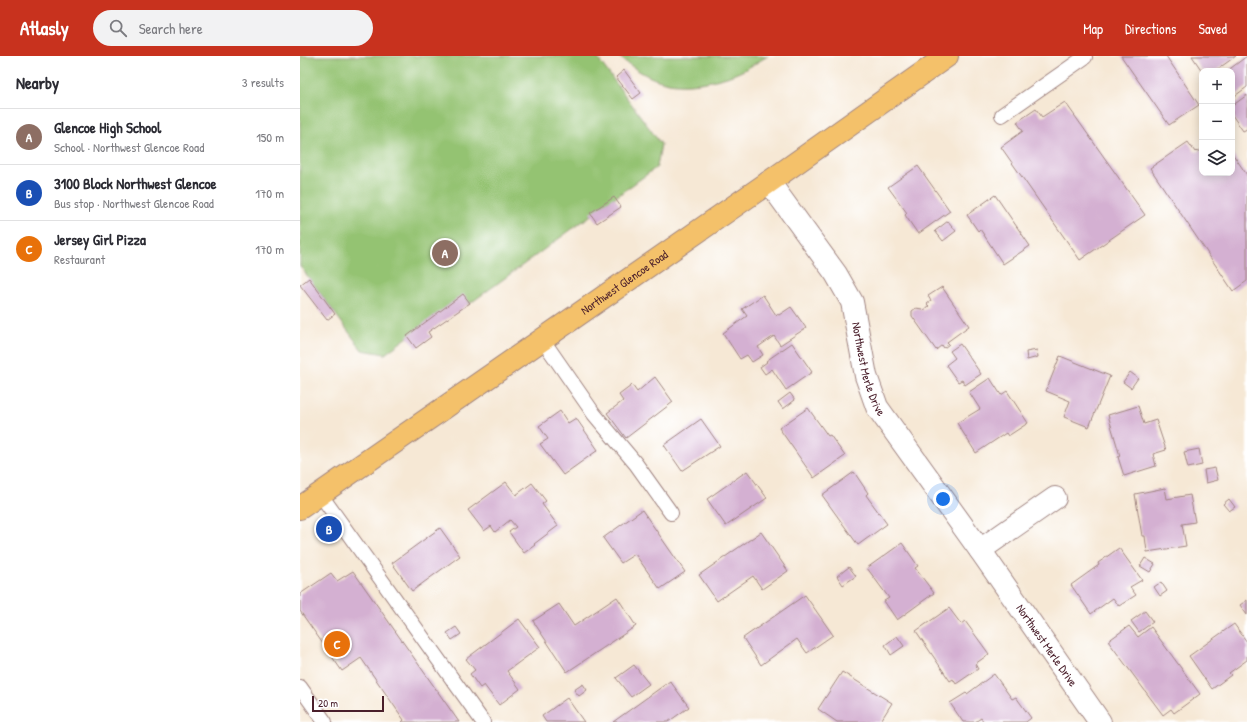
<!DOCTYPE html>
<html lang="en">
<head>
<meta charset="utf-8">
<style>
  body { margin:0; font-family:"Patrick Hand",sans-serif; background:#f2f2f3; color:#2b2b33 }
  .controls { position:absolute; right:12px; top:12px; display:grid; overflow:hidden; border-radius:8px; box-shadow:0 2px 10px #0003 }
  .controls button { width:36px; height:36px; display:grid; place-items:center; padding:0; border:0; border-bottom:1px solid #e1e1e2; background:#fff; color:#2b2b33; font:20px sans-serif }
  .scale { position:absolute; left:12px; bottom:10px; width:72px; box-sizing:border-box; padding-left:4px; border:2px solid #4a1f2b; border-top:0; font-size:11px; line-height:14px; white-space:nowrap; color:#4a1f2b; -webkit-text-stroke:3px #fff; paint-order:stroke }
  .you { position:absolute; left:643px; top:443px; width:14px; height:14px; margin:-10px; border:3px solid #fff; border-radius:50%; background:#1a73e8; box-shadow:0 0 0 6px #1a73e833 }
  .badge { display:grid; place-items:center; width:26px; height:26px; border-radius:50%; background:#c8321e; color:#fff; font-size:13px; font-weight:700 }
  .pin { position:absolute; translate:-50% -50%; border:2px solid #fff; box-shadow:0 1px 4px #0006 }
  .list { margin:0; padding:0; list-style:none }
  h2 { display:flex; justify-content:space-between; align-items:center; height:52px; margin:0; padding:0 16px; font-size:17px }
  h2 small { font-size:13px; font-weight:400; color:#7c7c81 }
  .list li { display:grid; grid-template-columns:26px 1fr auto; gap:12px; align-items:center; box-sizing:border-box; height:56px; padding:0 16px; border-top:1px solid #e1e1e2 }
  .list b { display:block; font-size:15px; white-space:nowrap }
  .list p { margin:0; font-size:13px; white-space:nowrap; color:#7c7c81 }
  .list em { font-size:13px; font-style:normal; color:#7c7c81 }
  .icon { flex:none; width:22px; height:22px; fill:none; stroke:currentColor; stroke-width:2; stroke-linecap:round; stroke-linejoin:round }
  .map { position:relative; flex:none; width:947px; height:666px; overflow:hidden }
  header { display:flex; align-items:center; gap:24px; box-sizing:border-box; height:56px; padding:0 20px; background:#c8321e; color:#fff }
  header strong { font-size:19px }
  nav { display:flex; gap:22px; margin-inline-start:auto; font-size:14px }
  .search { width:280px; height:36px; background:#f2f2f3; display:flex; align-items:center; gap:10px; box-sizing:border-box; padding:0 14px; border-radius:22px; color:#7c7c81; font-size:15px }
  main { display:flex }
  aside { flex:1; background:#fff }
  .map>svg:first-child { display:block }
  .grass { fill:#94c372; stroke:#6f714e }
  .building { fill:#d4b0d2 }
  .lines { fill:none; stroke-linecap:round; stroke-linejoin:round }
  .service-casing { stroke:#a08480; stroke-width:16 }
  .minor-casing { stroke:#a08480; stroke-width:24 }
  .primary-casing { stroke:#a08480; stroke-width:24 }
  .service { stroke:#fff; stroke-width:14 }
  .minor { stroke:#fff; stroke-width:22 }
  .primary { stroke:#f4c16a; stroke-width:22 }
  .labels { text-anchor:middle; stroke-width:4; stroke-linejoin:round; paint-order:stroke }
  .street-label { font-size:12px; fill:#4a1f2b; stroke:#fff }
</style>
</head>
<body>
<header>
<strong>Atlasly</strong>
<div class="search"><svg class="icon" aria-label="search" viewBox="0 0 24 24"><circle cx="10" cy="10" r="6"/><path d="M15 15l6 6"/></svg>Search here</div>
<nav><a>Map</a><a>Directions</a><a>Saved</a></nav>
</header>
<main>
<aside>
<h2>Nearby<small>3 results</small></h2>
<ul class="list">
<li><span class="badge" style="background:#8d6e63">A</span><div><b>Glencoe High School</b><p>School · Northwest Glencoe Road</p></div><em>150 m</em></li>
<li><span class="badge" style="background:#1a4fb4">B</span><div><b>3100 Block Northwest Glencoe</b><p>Bus stop · Northwest Glencoe Road</p></div><em>170 m</em></li>
<li><span class="badge" style="background:#e8710a">C</span><div><b>Jersey Girl Pizza</b><p>Restaurant</p></div><em>170 m</em></li>
</ul>
</aside>
<div class="map">
<svg width="947" height="666" viewBox="0 0 947 666">
  <rect width="100%" height="100%" fill="#fff"/>
  <filter id="ink" filterUnits="userSpaceOnUse"><feTurbulence type="fractalNoise" baseFrequency=".025" numOctaves="2"/><feDisplacementMap in="SourceGraphic" scale="8" xChannelSelector="R" yChannelSelector="G"/><feConvolveMatrix kernelMatrix="1 2 1 2 8 2 1 2 1" color-interpolation-filters="sRGB"/></filter>
  <filter id="wash" filterUnits="userSpaceOnUse"><feTurbulence type="fractalNoise" baseFrequency=".012" numOctaves="4" result="noise"/><feDisplacementMap in="SourceGraphic" scale="16" xChannelSelector="R" yChannelSelector="G"/><feGaussianBlur stdDeviation="0.9" result="paint"/><feColorMatrix in="noise" values="0 0 0 0 0 0 0 0 0 0 0 0 0 0 0 0 0 1.4 0 .05"/><feComposite in="paint" operator="in"/></filter>
  <g filter="url(#wash)">
    <rect width="100%" height="100%" fill="#f6e8d5"/>
    <g class="grass">
      <path d="M0 0H296L361 88 357 111 168 249 162 241 85 298 62 294 0 210Z"/>
      <path d="M318 0H468C457 6 446 14 435 18 426 22 416 24 406 26 367 33 347 23 318 0Z"/>
    </g>
    <g id="blocks">
      <g class="building">
        <path d="M821 0H866L899 49 869 69Z"/>
        <path d="M892 0H936L915 15H902Z"/>
        <path d="M947 0V31L932 42V15H927Z"/>
        <path d="M324 14 341 37 333 43 316 21Z"/>
        <path d="M947 39V73L943 75 932 59V50Z"/>
        <path d="M765 46 845 159 780 204 701 91 723 75 717 66 736 53 742 61Z"/>
        <path d="M888 86 895 96 896 95 897 96 902 93V117H932V97L947 119V225L933 235 850 112Z"/>
        <path d="M618 110 650 155 618 178 605 159 607 157 588 131Z"/>
        <path d="M695 139 730 190 703 208 680 173 678 175 667 159Z"/>
        <path d="M314 141 321 151 297 167 290 157Z"/>
        <path d="M648 165 656 175 643 185 635 175Z"/>
        <path d="M9 222 35 258 27 264 0 229Z"/>
        <path d="M642 231 669 270 647 286 649 288 644 292 642 289 636 294 612 260V255L616 252 622 253 623 255 629 250 627 248 631 245 628 240Z"/>
        <path d="M163 238 170 247 128 276 131 281 116 292 107 280Z"/>
        <path d="M463 239 476 259 477 258 479 259 491 251 506 272 480 289 474 280 458 291 463 299 452 306 447 299 440 303 423 277 447 260 442 253Z"/>
        <path d="M492 287 512 316 486 334 472 313 465 318 460 311 467 306 466 305Z"/>
        <path d="M660 288 681 318 665 329 662 324 658 326 646 309 655 302 650 295Z"/>
        <path d="M737 294 738 301 727 304 726 296Z"/>
        <path d="M760 300 810 320 789 371 764 361 770 345 746 335Z"/>
        <path d="M830 316 838 322 831 332 823 326Z"/>
        <path d="M355 321 373 346 326 382 307 357 323 345 319 339 331 330 332 329 337 336Z"/>
        <path d="M690 322 701 339 707 335 728 367 708 380 706 377 676 397 657 367 680 353 669 336Z"/>
        <path d="M490 337 495 344 483 353 478 346Z"/>
        <path d="M838 350 844 368 856 364 866 394 853 398 856 410 824 420 818 401 820 400 808 359Z"/>
        <path d="M508 352 528 380 530 379 545 400 514 422 479 372Z"/>
        <path d="M260 355 268 367 276 362 298 394 263 419 240 388 248 383 239 370Z"/>
        <path d="M401 363 420 390 382 415 364 389Z"/>
        <path d="M899 393 902 409 888 412 884 396Z"/>
        <path d="M915 412 918 424 906 427 904 414Z"/>
        <path d="M447 415 467 442 426 470 407 443Z"/>
        <path d="M554 416 568 437 566 439 587 468 558 489 522 439Z"/>
        <path d="M206 426 216 439 232 427 246 445 242 448 258 470 234 488 235 489 224 497 209 476 216 471 210 464 195 476 191 470 184 475 168 454Z"/>
        <path d="M865 432 867 443 890 439 895 466 882 468 886 490 847 496 845 480H842L835 438Z"/>
        <path d="M929 443 935 451 929 455 923 448Z"/>
        <path d="M342 454 385 516 360 533 335 498 321 507 303 482Z"/>
        <path d="M140 472 160 500 112 535 92 507Z"/>
        <path d="M461 476 488 515 462 533 453 520 417 545 399 519Z"/>
        <path d="M602 487 618 510 615 512 634 537 597 564 584 545 589 542 567 512Z"/>
        <path d="M819 492 842 524 830 531 836 539 819 550 813 542 791 558 771 529 799 509 798 507Z"/>
        <path d="M845 502 855 508 850 516 840 510Z"/>
        <path d="M549 511 556 520 543 529 537 520Z"/>
        <path d="M53 515 159 666H102L104 664 61 602 42 615 0 555V538L31 517 37 525Z"/>
        <path d="M861 526 867 535 860 540 854 531Z"/>
        <path d="M505 539 533 579 507 597 497 583 461 609 443 582Z"/>
        <path d="M317 541 336 570 267 616 233 565 259 548 274 570Z"/>
        <path d="M947 544V559L940 549Z"/>
        <path d="M649 552 661 568 665 565 689 598 675 608 678 613 656 628 653 623 650 625 616 575Z"/>
        <path d="M845 555 853 566 839 576 831 565Z"/>
        <path d="M219 563 240 591 207 615 220 633 199 649 184 629 180 632 170 618 175 614 166 603Z"/>
        <path d="M934 568 947 586V604L929 617 931 619 912 633 889 600Z"/>
        <path d="M829 570 838 581 851 571 900 638 874 657 871 653 863 659 808 585Z"/>
        <path d="M156 571 161 578 152 584 147 577Z"/>
        <path d="M597 580 604 590 591 599 585 589Z"/>
        <path d="M334 609 349 628 331 641 316 622Z"/>
        <path d="M542 616 592 647 580 666H537L518 653Z"/>
        <path d="M694 618 712 643 716 641 731 662 726 666H684L681 662 675 666H663L650 647 666 637 667 638Z"/>
        <path d="M370 625 389 651 368 666H313Z"/>
        <path d="M283 628 287 634 279 640 274 634Z"/>
        <path d="M267 642 284 666H246L242 660Z"/>
      </g>
    </g>
  </g>
  <g filter="url(#ink)">
    <use href="#blocks" fill-opacity="0" stroke="#a08480" stroke-width="1"/>
    <g class="lines">
      <g class="service-casing">
        <g id="service">
          <path d="M702 59 785 1 784 0"/>
          <path d="M242 283 294 358 336 408 371 457"/>
          <path d="M20 438 183 666"/>
          <path d="M0 631 25 666"/>
        </g>
      </g>
      <g class="minor-casing">
        <g id="minor">
          <path id="s1" d="M469 126 536 218 552 246 566 320 577 351 680 494 800 666"/>
          <path d="M680 494 755 442"/>
        </g>
      </g>
      <g class="primary-casing">
        <g id="primary">
          <path id="s2" d="M0 452 469 126 647 0"/>
        </g>
      </g>
      <use href="#service" class="service"/>
      <use href="#minor" class="minor"/>
      <use href="#primary" class="primary"/>
    </g>
  </g>
  <g class="labels">
    <g class="street-label">
      <text dy="4" stroke="none"><textPath href="#s2" startOffset="395">Northwest Glencoe Road</textPath></text>
      <text dy="4" stroke="none"><textPath href="#s1" startOffset="215">Northwest Merle Drive</textPath></text>
      <text dy="4" stroke="none"><textPath href="#s1" startOffset="547">Northwest Merle Drive</textPath></text>
    </g>
  </g>
</svg>
<div class="controls">
<button>+</button>
<button>−</button>
<button><svg class="icon" aria-label="layers" viewBox="0 0 24 24"><path d="M12 4l9 5-9 5-9-5zM3 14l9 5 9-5"/></svg></button>
</div>
<div class="scale">20 m</div>
<div class="you"></div>
<div class="pin badge" style="left:145px;top:197px;background:#8d6e63">A</div>
<div class="pin badge" style="left:29px;top:473px;background:#1a4fb4">B</div>
<div class="pin badge" style="left:37px;top:588px;background:#e8710a">C</div>
</div>
</main>
</body>
</html>
